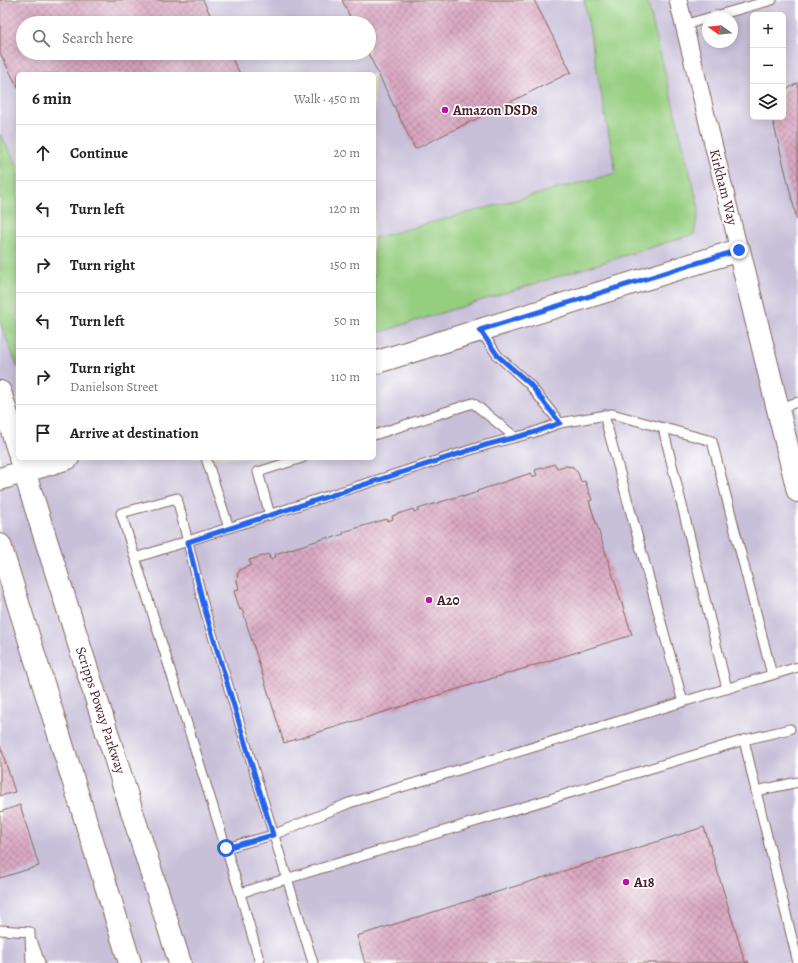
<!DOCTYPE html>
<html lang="en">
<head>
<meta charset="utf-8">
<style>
  body { margin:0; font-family:Alegreya,serif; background:#f6f6f6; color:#222 }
  .controls { position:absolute; right:12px; top:12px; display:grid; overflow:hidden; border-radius:6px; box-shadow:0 2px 10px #0003 }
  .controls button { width:36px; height:36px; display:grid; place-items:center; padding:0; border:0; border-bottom:1px solid #e0e0e0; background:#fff; color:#222; font:20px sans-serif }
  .compass { position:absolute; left:702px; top:12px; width:36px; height:36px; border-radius:50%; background:#fff; box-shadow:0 2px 10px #0003; rotate:284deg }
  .stop { position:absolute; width:12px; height:12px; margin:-9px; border:3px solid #2563eb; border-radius:50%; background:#fff }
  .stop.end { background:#2563eb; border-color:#fff; box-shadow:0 1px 4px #0008 }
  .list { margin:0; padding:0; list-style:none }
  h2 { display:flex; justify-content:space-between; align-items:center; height:52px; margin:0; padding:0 16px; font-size:17px }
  h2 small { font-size:13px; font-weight:400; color:#767676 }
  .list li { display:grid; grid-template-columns:26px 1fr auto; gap:12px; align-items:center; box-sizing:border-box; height:56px; padding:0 16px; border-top:1px solid #e0e0e0 }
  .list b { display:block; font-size:15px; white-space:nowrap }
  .list p { margin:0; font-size:13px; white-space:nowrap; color:#767676 }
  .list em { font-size:13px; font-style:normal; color:#767676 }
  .icon { flex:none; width:22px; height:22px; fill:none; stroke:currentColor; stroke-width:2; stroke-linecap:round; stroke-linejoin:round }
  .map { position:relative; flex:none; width:798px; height:963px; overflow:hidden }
  .search { position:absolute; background:#fff; box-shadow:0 2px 10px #0003; left:16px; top:16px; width:360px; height:44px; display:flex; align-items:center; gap:10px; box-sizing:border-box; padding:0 14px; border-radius:22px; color:#767676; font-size:15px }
  .panel { position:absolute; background:#fff; box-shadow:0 2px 10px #0003; left:16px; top:72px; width:360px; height:388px; border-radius:6px }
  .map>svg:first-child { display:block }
  .industrial { fill:#c8bfd8; fill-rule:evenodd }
  .green { fill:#96ce80; stroke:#707656 }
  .building { fill:url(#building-cross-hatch) }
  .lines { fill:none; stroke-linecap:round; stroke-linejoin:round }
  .service-casing { stroke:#826460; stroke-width:11 }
  .minor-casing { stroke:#826460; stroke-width:19 }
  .secondary-casing { stroke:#826460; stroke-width:24 }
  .primary-casing { stroke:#826460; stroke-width:24 }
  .service { stroke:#fff; stroke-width:9 }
  .minor { stroke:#fff; stroke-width:17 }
  .secondary { stroke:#fff; stroke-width:22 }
  .primary { stroke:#fff; stroke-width:22 }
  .route { stroke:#2563eb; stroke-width:5 }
  .poi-dot { fill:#b5179e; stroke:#fff; stroke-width:1.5 }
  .labels { text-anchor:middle; stroke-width:3.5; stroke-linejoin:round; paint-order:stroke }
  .poi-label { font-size:14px; font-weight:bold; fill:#4a1f2b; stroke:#fff; text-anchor:start }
  .street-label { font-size:14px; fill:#4a1f2b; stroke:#fff }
</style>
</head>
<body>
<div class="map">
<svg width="798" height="963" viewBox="0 0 798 963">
  <defs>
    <pattern id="building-cross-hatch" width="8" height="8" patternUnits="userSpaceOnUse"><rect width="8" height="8" fill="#d9a7c1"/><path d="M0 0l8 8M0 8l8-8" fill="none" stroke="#b2879d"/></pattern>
  </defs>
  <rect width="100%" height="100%" fill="#fff"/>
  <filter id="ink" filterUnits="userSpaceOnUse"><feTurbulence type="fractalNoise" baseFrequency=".025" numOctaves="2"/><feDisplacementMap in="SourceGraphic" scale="8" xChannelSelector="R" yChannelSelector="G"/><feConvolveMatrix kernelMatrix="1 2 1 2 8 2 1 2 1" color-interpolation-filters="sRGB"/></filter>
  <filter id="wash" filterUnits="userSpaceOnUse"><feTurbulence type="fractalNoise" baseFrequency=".012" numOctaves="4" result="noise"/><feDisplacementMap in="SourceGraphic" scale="16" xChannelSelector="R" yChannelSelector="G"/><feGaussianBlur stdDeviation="0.9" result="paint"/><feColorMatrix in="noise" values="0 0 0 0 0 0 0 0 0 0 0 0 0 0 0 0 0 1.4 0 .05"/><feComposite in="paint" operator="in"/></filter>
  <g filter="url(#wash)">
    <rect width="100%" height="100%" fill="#e9e3c3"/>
    <path class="industrial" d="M0 0H798V963H0ZM753 15H783V117H753ZM708 18H732V42H708ZM23 23H369V53H23ZM18 74H374V458H18Z"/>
    <g class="green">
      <path d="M584 0H647L699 209 694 234 374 334V238L616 173Z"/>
      <path d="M0 134 18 166V368L0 322Z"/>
    </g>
    <g id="blocks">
      <g class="building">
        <path d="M0 0H203L214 23H23V53H229L240 74H18V88L0 53Z"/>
        <path d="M342 0H534L571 72 415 149 368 53H369V23H353Z"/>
        <path d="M798 83V220H797L772 117H783V91Z"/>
        <path d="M555 464 557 468 565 466 573 467 578 473 581 482 585 481 592 500 589 501 632 635 284 743 242 609 240 610 234 591 239 589 237 581 238 573 241 569 251 565 249 560 269 554 270 559 276 557 275 554 329 537V539L344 534 343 532 387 519 388 521 393 519 392 516 413 509 414 512 419 511 418 509 463 495V497L478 492 477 491 531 473 532 477 537 475 535 470Z"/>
        <path d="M0 745 15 792 0 796Z"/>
        <path d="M20 805 39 866 0 878V812Z"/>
        <path d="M704 827 745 962 748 961 749 963H365L357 936Z"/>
      </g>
    </g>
  </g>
  <g filter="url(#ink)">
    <use href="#blocks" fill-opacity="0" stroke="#826460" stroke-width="1"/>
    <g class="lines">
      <g class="service-casing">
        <g id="service">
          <path d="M708 18 772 0"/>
          <path d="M684 25 708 18"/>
          <path d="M778 408 798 402"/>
          <path d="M604 415 683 702"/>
          <path d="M560 423 612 414 712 441 772 675"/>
          <path d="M663 428 727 689"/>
          <path d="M374 435 473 403 515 437"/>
          <path d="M206 458 229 528"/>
          <path d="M270 515 258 472 302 458"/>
          <path d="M135 558 486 445 532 433 560 423 529 384 498 356 480 330"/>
          <path d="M756 791 744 740 790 729"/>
          <path d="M226 848 273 835 349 803 798 667"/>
          <path d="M240 893 121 513 177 498 204 607 313 963"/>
          <path d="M0 930 30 932 31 963"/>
          <path d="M33 943 40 963"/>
          <path d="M260 963 240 893 744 740"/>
          <path d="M798 963 756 791 798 782"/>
        </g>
      </g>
      <g class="minor-casing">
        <path id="minor" d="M678 0 739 250"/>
      </g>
      <g class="secondary-casing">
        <g id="secondary">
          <path d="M374 363 739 250 798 491"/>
          <path d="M0 479 68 458"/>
        </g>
      </g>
      <g class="primary-casing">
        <g id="primary">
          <path d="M0 392 18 450"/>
          <path d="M20 458 180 963"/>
          <path d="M0 545 130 963"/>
        </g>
      </g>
      <use href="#service" class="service"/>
      <use href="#minor" class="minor"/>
      <use href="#secondary" class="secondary"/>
      <use href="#primary" class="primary"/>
    </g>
  </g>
  <g class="lines" filter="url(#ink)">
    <path class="route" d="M226 848 273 835 204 607 188 542 486 445 532 433 560 423 530 384 498 356 480 330 739 250"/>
  </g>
  <g class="poi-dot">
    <circle cx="445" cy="110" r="4"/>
    <circle cx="429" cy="600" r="4"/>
    <circle cx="626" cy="882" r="4"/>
  </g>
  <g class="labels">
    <g class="poi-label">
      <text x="453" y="115">Amazon DSD8</text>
      <text x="437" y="605">A20</text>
      <text x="634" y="887">A18</text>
    </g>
    <g class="street-label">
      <text transform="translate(724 187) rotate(76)" y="5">Kirkham Way</text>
      <text transform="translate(101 710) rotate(72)" y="5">Scripps Poway Parkway</text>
    </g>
  </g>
</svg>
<div class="controls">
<button>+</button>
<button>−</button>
<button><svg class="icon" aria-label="layers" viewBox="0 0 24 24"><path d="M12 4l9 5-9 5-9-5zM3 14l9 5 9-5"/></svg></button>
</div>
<svg class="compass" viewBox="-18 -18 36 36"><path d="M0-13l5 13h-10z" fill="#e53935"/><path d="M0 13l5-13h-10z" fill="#767676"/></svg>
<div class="stop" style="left:226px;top:848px"></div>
<div class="stop end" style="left:739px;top:250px"></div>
<div class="search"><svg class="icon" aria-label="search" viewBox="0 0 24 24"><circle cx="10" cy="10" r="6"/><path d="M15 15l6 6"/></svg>Search here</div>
<section class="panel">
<h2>6 min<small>Walk · 450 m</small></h2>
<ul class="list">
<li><svg class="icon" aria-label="ahead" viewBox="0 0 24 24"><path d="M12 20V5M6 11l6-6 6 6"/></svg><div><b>Continue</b></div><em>20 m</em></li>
<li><svg class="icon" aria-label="left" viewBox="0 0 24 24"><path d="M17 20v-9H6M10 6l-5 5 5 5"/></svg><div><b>Turn left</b></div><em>120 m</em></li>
<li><svg class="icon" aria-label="right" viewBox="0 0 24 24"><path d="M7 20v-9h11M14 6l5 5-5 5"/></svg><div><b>Turn right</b></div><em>150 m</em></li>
<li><svg class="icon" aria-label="left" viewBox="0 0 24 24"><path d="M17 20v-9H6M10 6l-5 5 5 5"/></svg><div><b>Turn left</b></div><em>50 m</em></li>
<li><svg class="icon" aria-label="right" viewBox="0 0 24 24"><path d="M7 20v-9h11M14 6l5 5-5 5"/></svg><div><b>Turn right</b><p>Danielson Street</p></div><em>110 m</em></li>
<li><svg class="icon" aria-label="arrive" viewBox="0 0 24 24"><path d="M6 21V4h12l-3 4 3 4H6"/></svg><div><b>Arrive at destination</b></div></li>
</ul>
</section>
</div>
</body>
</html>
